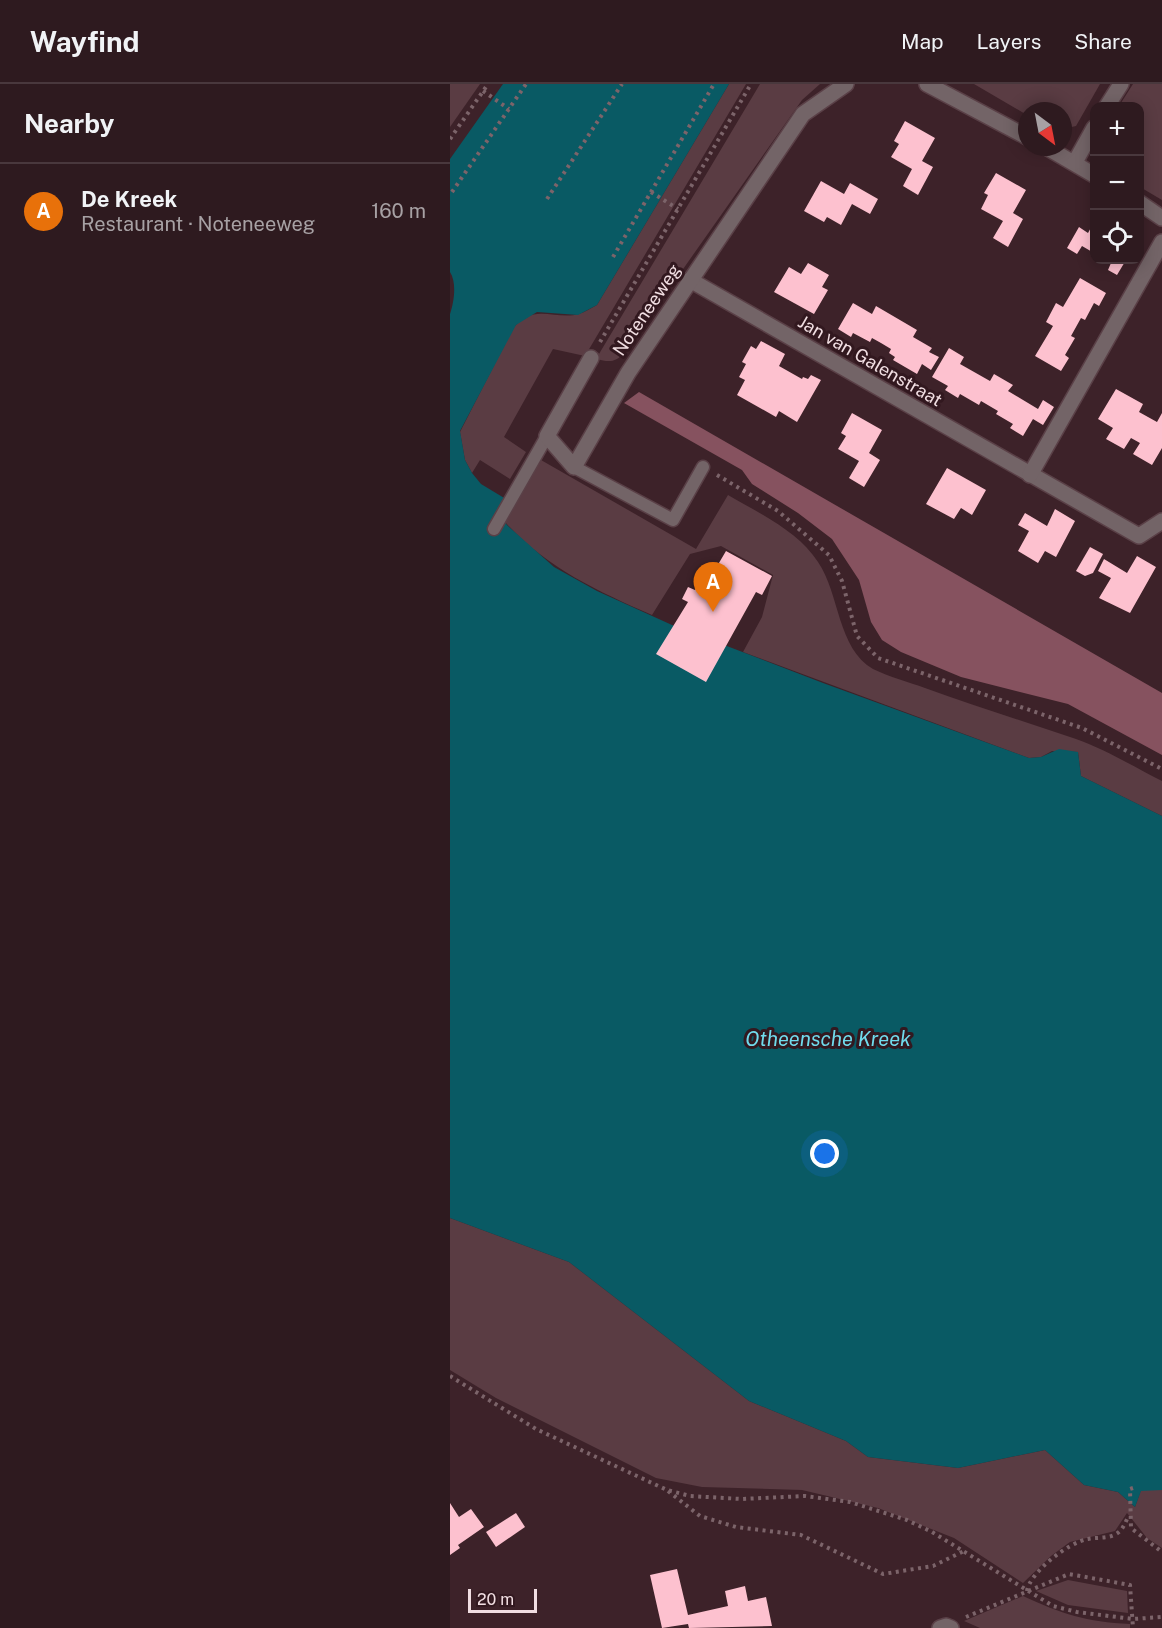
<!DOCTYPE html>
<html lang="en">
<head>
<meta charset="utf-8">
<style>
  body { margin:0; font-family:"Public Sans",sans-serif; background:#362328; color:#f1f3f6 }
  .controls { position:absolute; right:18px; top:18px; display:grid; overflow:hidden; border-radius:12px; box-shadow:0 3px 15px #0003 }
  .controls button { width:54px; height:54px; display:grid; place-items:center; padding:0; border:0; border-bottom:2px solid #49383d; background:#2e1a1f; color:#f1f3f6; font:30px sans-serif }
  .compass { position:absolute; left:568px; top:18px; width:54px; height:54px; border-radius:50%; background:#2e1a1f; box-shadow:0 3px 15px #0003; rotate:148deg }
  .scale { position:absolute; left:18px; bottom:15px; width:69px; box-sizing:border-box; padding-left:6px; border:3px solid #f1dee2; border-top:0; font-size:16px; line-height:21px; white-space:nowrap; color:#f1dee2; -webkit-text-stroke:4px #32181f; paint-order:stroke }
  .you { position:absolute; left:375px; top:1070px; width:21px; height:21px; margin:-15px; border:4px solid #fff; border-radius:50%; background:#1a73e8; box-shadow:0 0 0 9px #1a73e833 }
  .badge { display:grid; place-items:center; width:39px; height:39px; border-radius:50%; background:#54cadc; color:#fff; font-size:20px; font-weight:700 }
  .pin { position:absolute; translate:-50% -50px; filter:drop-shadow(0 2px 3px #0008) }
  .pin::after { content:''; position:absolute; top:32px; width:21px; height:18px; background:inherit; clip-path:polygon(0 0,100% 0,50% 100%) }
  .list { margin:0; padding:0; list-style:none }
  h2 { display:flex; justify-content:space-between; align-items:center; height:78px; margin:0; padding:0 24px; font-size:26px }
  h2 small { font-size:20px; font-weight:400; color:#a7a1a4 }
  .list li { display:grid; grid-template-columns:39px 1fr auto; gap:18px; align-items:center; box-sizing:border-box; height:96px; padding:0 24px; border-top:2px solid #49383d }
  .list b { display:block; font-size:22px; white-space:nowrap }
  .list p { margin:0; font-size:20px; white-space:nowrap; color:#a7a1a4 }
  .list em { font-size:20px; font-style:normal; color:#a7a1a4 }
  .icon { flex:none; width:33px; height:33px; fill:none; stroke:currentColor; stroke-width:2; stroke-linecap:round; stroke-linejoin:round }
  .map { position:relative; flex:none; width:712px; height:1544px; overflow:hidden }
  header { display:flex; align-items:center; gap:36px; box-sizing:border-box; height:84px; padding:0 30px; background:#2e1a1f; border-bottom:2px solid #49383d }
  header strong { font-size:28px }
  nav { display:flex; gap:33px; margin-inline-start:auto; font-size:21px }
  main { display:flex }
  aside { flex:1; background:#2e1a1f }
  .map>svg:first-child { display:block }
  .green { fill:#5a3c43 }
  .forest { fill:#86525f }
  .water { fill:#095a64 }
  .building { fill:#fdc1cf }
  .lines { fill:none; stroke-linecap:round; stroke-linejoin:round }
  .lane-casing { stroke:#5a4047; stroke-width:15 }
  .street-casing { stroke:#5a4047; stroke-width:18 }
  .path { stroke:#7c646a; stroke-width:4; stroke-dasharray:3 4.5; stroke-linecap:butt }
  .lane { stroke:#736467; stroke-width:12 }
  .street { stroke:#736467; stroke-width:15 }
  .labels { text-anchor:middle; stroke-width:6; stroke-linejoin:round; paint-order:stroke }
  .street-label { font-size:18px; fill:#f1dee2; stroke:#32181f }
  .water-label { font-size:20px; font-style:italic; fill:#70dbec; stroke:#32181f }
</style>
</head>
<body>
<header>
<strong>Wayfind</strong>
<nav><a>Map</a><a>Layers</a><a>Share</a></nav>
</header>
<main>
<aside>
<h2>Nearby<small></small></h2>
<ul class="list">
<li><span class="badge" style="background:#e8710a">A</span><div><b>De Kreek</b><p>Restaurant · Noteneeweg</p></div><em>160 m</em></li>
</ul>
</aside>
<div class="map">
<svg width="712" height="1544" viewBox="0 0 712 1544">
  <rect width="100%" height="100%" fill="#3d2229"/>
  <g class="green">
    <path d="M0 0H30L0 43Z"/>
    <path d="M279 0H296L135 272 103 265 54 353 76 368 60 395 30 376 22 389 15 376 10 348 62 246C82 217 105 237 129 230 135 228 141 224 147 221Z"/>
    <path d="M310 0H370L352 16 174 269C165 279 159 278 146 275Z"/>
    <path d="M524 0H650L626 42 613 45V27H577V31Z"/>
    <path d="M683 0H712V116L690 103V22H669Z"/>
    <path d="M91 376 246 465 278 411C309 429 348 447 368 478 390 510 387 564 423 585 439 593 459 598 475 604 525 622 576 638 626 655 655 665 684 683 712 697V732L631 692 628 668 602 667 591 673 579 674 293 568 312 533 323 491 271 462 240 470 202 531C147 507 95 483 55 438Z"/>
    <path d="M0 1134 119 1178 299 1317 396 1357 418 1373 508 1384 595 1366 634 1401 668 1408 685 1423 691 1406H712V1464L697 1454 677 1429 665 1447 620 1458 601 1472 573 1499 504 1454 428 1424 352 1406 252 1403 206 1394 46 1314 0 1286Z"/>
    <path d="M618 1496 677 1507 678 1529 618 1521 586 1507Z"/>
    <path d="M573 1512C612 1530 636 1538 680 1540V1544H530L514 1537Z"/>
  </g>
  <path class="forest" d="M189 308 712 609V671L618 620 511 593 451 568 432 556 421 538 409 496 382 455 348 429 302 400 292 386 174 319Z"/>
  <path class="water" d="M53 0H279L147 221 128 231 87 228 66 241 10 347 15 376 22 389 31 400 64 420 55 438 57 441 104 483 147 507 222 541 373 599 579 674 591 673 609 665 628 668 631 692 712 732V1406L691 1407 685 1423 668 1408 634 1401 595 1366 508 1384 418 1373 396 1357 299 1317 119 1178 0 1134V230C4 218 7 199 0 188V75Z"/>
  <g class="building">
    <path d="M455 37 485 54 472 77 483 83 468 111 453 102 462 85 441 73 449 60 444 57Z"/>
    <path d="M546 89 576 106 563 129 573 135 558 163 543 154 553 137 531 125 538 111 534 109Z"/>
    <path d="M371 97 394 110 400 99 428 115 420 130 402 120 391 141 377 133 374 138 354 127Z"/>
    <path d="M644 138V169L632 162 627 170 617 164 629 143 638 149Z"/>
    <path d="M655 176H676L667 191 658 186 661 179Z"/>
    <path d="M358 179 379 191 372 203 378 206 364 230 324 208 339 183 351 190Z"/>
    <path d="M630 194 656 209 649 222 644 219 635 236 631 234 621 252 625 254 615 271 619 274 611 287 585 272 603 242 596 238 606 219 613 223Z"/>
    <path d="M403 219 422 230 426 222 467 246 463 253 482 264 479 268 489 273 481 286 472 280 467 290 443 276 445 273 439 269 441 265 431 259 422 254 420 258 403 249 401 253 388 245Z"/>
    <path d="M311 257 335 270 329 282 352 295 353 293 358 295 361 291 371 296 347 338 329 327 326 333 287 311 295 296 289 293 296 280 292 278 301 262 306 265Z"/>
    <path d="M499 264 514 273 510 280 540 297 544 290 563 301 558 307 588 325 593 316 604 323 593 341 583 335 573 352 560 344 563 340 546 330 548 327 531 317 529 321 510 310 508 314 495 306 498 302 482 293Z"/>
    <path d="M666 305 693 320 689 328 707 338 712 329V364L702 381 683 370 690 359 681 354 674 365 656 355 663 344 648 335Z"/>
    <path d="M402 329 432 346 419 369 430 376 414 403 399 394 409 377 388 365 396 352 391 349Z"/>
    <path d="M497 384 536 406 522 431 511 424 504 435 476 420Z"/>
    <path d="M605 425 625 437 606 473 595 467 588 479 568 467 579 447 568 441 575 429 597 442Z"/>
    <path d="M640 463 653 470 643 489 635 492 626 487Z"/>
    <path d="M276 467 322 492 312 511 306 508 256 598 206 570 238 518 232 515 238 503 245 506 259 480 266 484Z"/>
    <path d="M687 472 706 483 680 529 649 514 661 494 648 487 654 475 677 489Z"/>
    <path d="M0 1419 9 1433 21 1425 34 1443 8 1461 10 1464 0 1471Z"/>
    <path d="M66 1429 75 1443 46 1463 36 1448Z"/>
    <path d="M227 1485 238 1531 278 1522 275 1507 295 1502 298 1517 316 1513 322 1542 239 1544 238 1540 212 1544 200 1491Z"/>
  </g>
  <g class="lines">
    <g class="lane-casing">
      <g id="lane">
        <path d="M124 383 223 436 253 383"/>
        <path d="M44 445 97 352"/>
      </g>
    </g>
    <g class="street-casing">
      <g id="street">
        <path d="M477 0 577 53"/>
        <path d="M657 22 671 0"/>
        <path d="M596 63 644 91"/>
        <path d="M625 78 644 44"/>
        <path d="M690 119 712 134"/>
        <path d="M240 196 689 452 712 437"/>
        <path d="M141 274 97 352 124 383 178 289 353 30 396 0"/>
        <path d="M580 391 712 158"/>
        <path d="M490 1544 496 1542 501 1544"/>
      </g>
    </g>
    <g class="path">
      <path d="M33 7 59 25"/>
      <path d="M0 55 38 0"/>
      <path d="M2 108 76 0"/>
      <path d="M201 108 228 125"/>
      <path d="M97 115 172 0"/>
      <path d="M163 173 264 0"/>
      <path d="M150 258 301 0"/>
      <path d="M267 391 328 427 379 471 392 497 407 552 428 574 632 644 712 685"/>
      <path d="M0 1292 86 1345 217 1406 240 1412 292 1415 355 1412 400 1418 457 1436 482 1448 603 1522 627 1528 683 1535 712 1533"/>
      <path d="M683 1404 680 1405 681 1444 712 1468"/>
      <path d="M218 1407 250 1432 286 1443 351 1451 433 1490 483 1482 514 1467"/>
      <path d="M577 1507C580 1488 619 1458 638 1455 648 1453 657 1455 666 1450 673 1446 675 1439 679 1431"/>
      <path d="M516 1533 619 1490 680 1501 683 1544"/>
    </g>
    <use href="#lane" class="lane"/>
    <use href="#street" class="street"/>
  </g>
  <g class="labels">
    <g class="street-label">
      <text transform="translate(197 226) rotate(-56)" y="6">Noteneeweg</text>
      <text transform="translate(420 277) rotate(30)" y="6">Jan van Galenstraat</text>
    </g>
    <g class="water-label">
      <text x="378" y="962">Otheensche Kreek</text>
    </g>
  </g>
</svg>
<div class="controls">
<button>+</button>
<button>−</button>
<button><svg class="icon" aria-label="locate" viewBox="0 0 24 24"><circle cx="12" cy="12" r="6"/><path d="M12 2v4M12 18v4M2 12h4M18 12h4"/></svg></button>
</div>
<svg class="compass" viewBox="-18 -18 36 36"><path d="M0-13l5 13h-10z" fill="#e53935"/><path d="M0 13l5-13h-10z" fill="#a7a1a4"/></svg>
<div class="scale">20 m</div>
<div class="you"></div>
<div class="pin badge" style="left:263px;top:528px;background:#e8710a">A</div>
</div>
</main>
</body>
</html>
